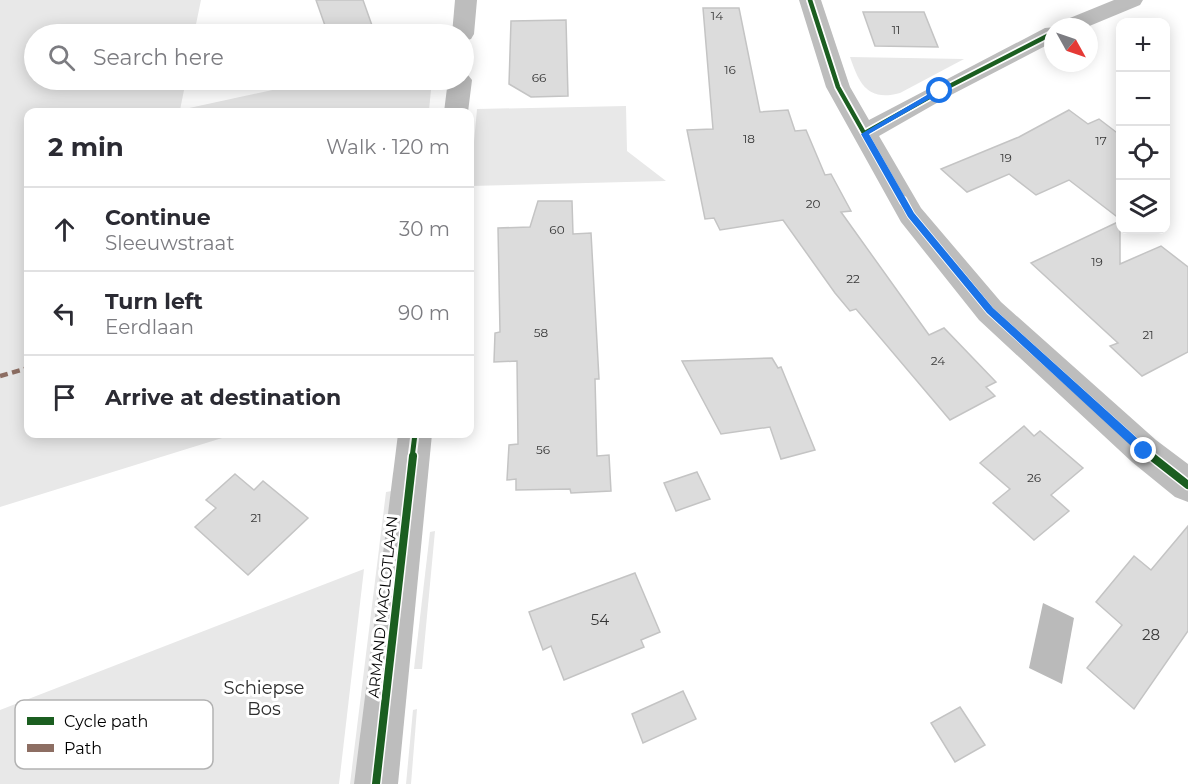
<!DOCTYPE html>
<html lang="en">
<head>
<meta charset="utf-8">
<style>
  body { margin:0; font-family:Montserrat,sans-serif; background:#f7f7f7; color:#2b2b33 }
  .controls { position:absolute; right:18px; top:18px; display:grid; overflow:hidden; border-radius:12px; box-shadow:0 3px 15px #0003 }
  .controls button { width:54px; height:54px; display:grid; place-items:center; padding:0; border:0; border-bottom:2px solid #e1e1e2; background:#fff; color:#2b2b33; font:30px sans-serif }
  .compass { position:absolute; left:1044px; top:18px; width:54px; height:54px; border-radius:50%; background:#fff; box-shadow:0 3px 15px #0003; rotate:130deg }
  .stop { position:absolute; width:18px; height:18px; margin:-14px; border:4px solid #1a73e8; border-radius:50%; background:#fff }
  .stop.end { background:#1a73e8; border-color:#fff; box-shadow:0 2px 6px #0008 }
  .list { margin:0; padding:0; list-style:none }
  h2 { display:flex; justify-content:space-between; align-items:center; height:78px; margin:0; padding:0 24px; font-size:26px }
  h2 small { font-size:20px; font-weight:400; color:#7c7c81 }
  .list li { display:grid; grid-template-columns:39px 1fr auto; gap:18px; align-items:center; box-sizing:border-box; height:84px; padding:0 24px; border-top:2px solid #e1e1e2 }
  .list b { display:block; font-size:22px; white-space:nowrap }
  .list p { margin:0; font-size:20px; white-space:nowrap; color:#7c7c81 }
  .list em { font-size:20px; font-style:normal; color:#7c7c81 }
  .icon { flex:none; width:33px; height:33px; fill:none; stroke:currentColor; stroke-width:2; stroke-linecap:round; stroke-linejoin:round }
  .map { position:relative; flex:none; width:1188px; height:784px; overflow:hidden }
  .search { position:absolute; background:#fff; box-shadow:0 3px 15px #0003; left:24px; top:24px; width:450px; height:66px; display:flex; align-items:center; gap:15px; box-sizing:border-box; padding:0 21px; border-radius:33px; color:#7c7c81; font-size:22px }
  .panel { position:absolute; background:#fff; box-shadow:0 3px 15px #0003; left:24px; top:108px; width:450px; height:330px; border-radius:12px }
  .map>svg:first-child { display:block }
  .green { fill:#e8e8e8 }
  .water { fill:#bababa }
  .building { fill:#dcdcdc; stroke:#c4c4c4; stroke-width:1.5 }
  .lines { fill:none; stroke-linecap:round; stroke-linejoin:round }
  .minor { fill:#bdbdbd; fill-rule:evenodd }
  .quiet { stroke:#8d6e63; stroke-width:4.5; stroke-dasharray:8 4.5; stroke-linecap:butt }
  .cycleway-far2-casing { stroke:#fff; stroke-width:8 }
  .cycleway-far1-casing { stroke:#fff; stroke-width:9 }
  .cycleway-casing { stroke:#fff; stroke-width:11 }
  .cycleway-far2 { stroke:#1b5e20; stroke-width:4.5 }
  .cycleway-far1 { stroke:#1b5e20; stroke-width:5 }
  .cycleway { stroke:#1b5e20; stroke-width:8 }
  .route { fill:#1a73e8 }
  .labels { text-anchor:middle; stroke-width:6; stroke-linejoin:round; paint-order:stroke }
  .number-label { font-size:12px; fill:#373737 }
  .street-label { font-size:15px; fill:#000; stroke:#fff }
  .near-number-label { font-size:15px; fill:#373737 }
  .near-park-label { font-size:18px; fill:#2d2d2d; stroke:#fff }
  .key { fill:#fff; stroke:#b2b2b2; stroke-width:1.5 }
  .key-label { font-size:16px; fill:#000 }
</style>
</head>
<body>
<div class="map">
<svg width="1188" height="784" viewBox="0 0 1188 784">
  <rect width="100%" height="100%" fill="#fff"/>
  <g class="green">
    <path d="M0 0H201L194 34H34V80H186L180 110 319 80H432L429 110 418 112H28V434H235L0 507Z"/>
    <path d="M850 57 964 59 900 93C867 102 859 83 850 57Z"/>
    <path d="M626 106 627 151 666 181 470 186 477 109Z"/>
    <path d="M392 491 358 784H350L386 492Z"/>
    <path d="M435 531 422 669H414L430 532Z"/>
    <path d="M364 569 339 784H0V710Z"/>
    <path d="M417 709 411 784H406L413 710Z"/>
  </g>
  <path class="water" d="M1043 603 1074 618 1062 684 1029 668Z"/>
  <g class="building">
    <path d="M316 0H363L375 34H328Z"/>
    <path d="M703 8H739L760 112 788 110 795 131 806 130 825 175 831 174 851 211 841 212 929 335 944 328 996 382 986 387 995 396 950 420 856 309 850 311 835 293 783 220 720 230 714 218 705 219 687 130 713 129Z"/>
    <path d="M863 12H924L938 47 875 46Z"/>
    <path d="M566 20 568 96 531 97 509 84 511 21Z"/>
    <path d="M1069 110 1088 124 1099 119 1120 135V219L1069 180 1036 195 1009 174 967 192 941 169 1019 137Z"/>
    <path d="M538 201H572L573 234 591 233 599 379H595L597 456 609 455 611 491 571 493 570 489 516 490V479L507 480 509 445 518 444 517 361 494 362 495 333 500 332 498 228 530 227Z"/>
    <path d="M1120 221V264L1161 246 1188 267V352L1142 376 1110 346 1118 343 1031 263Z"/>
    <path d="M772 358 778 368 781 367 815 450 781 459 770 427 721 434 682 361Z"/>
    <path d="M1024 426 1034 436 1040 431 1083 468 1051 495 1069 511 1034 540 993 503 1010 489 980 463Z"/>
    <path d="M697 472 710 499 676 511 664 483Z"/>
    <path d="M235 474 254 490 263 481 308 518 248 575 195 527 216 508 206 500Z"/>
    <path d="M1188 526V631L1134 709 1087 668 1122 625 1096 602 1134 556 1151 570Z"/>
    <path d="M635 573 660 632 641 640 644 647 564 680 551 646 543 650 529 612Z"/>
    <path d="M683 691 696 719 643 743 632 714Z"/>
    <path d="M960 707 985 745 955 762 931 723Z"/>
  </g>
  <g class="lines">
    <g class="minor">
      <path d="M455 0H477L474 34 471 39 464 41V34H452Z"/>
      <path d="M799 0H821L850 87 869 120 1045 28 1056 27H1053V42L949 96 879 136 921 208 1001 302 1156 440 1188 464V502L1175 497 1132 462 979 320 901 222 826 87Z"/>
      <path d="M1114 0H1143L1140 5 1087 27H1057L1060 22Z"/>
      <path d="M464 74 468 75 472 80 468 112H444L448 80H464Z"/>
      <path d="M398 434H432L398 784H354Z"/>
    </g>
    <path class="quiet" d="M0 376 28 368"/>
    <g class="cycleway-far2-casing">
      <g id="cycleway-far2">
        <path d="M810 0 838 87 903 202"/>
        <path d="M865 133 940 91 1053 33"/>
      </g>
    </g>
    <g class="cycleway-far1-casing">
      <g id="cycleway-far1">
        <path d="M903 200 911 215 990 311 1153 458"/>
        <path d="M412 458 415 434"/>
      </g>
    </g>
    <g class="cycleway-casing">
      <g id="cycleway">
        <path d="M1151 456 1188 485"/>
        <path d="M376 784 413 456"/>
      </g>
    </g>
    <use href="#cycleway-far2" class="cycleway-far2"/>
    <use href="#cycleway-far1" class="cycleway-far1"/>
    <use href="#cycleway" class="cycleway"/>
  </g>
  <path class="route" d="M937 89 943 91 869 134 914 213 993 308 1148 448V455H1141L987 313 908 217 861 134Z"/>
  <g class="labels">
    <g class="number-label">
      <text x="717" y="20">14</text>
      <text x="896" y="34">11</text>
      <text x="730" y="74">16</text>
      <text x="539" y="82">66</text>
      <text x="749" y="143">18</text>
      <text x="1101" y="145">17</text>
      <text x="1006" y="162">19</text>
      <text x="813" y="208">20</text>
      <text x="557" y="234">60</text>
      <text x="1097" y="266">19</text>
      <text x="853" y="283">22</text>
      <text x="541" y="337">58</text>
      <text x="1148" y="339">21</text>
      <text x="938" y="365">24</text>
      <text x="543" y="454">56</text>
      <text x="1034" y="482">26</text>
      <text x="256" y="522">21</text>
    </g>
    <g class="street-label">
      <text transform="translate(383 607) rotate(-84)" y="5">ARMAND MACLOTLAAN</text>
    </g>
    <g class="near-number-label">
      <text x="600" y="625">54</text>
      <text x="1151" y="640">28</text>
    </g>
    <g class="near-park-label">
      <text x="264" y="694">Schiepse<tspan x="264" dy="21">Bos</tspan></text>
    </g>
  </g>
  <rect x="15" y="700" width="198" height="69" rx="9" class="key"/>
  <rect x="27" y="717" width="27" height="8" fill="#1b5e20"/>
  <rect x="27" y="744" width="27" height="8" fill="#8d6e63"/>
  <g class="key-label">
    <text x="64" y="727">Cycle path</text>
    <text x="64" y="754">Path</text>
  </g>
</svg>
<div class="controls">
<button>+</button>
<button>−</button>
<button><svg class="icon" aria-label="locate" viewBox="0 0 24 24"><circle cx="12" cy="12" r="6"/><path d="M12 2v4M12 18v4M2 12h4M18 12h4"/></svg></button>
<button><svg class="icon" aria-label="layers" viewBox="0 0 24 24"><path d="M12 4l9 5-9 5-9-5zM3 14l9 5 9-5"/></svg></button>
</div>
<svg class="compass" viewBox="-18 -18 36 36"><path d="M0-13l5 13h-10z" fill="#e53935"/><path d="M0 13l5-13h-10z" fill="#7c7c81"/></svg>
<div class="stop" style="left:940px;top:91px"></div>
<div class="stop end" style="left:1144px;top:451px"></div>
<div class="search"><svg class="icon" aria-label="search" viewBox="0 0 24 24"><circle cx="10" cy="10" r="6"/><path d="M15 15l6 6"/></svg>Search here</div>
<section class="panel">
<h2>2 min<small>Walk · 120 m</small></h2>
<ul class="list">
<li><svg class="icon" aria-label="ahead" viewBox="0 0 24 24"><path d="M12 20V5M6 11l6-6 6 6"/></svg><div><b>Continue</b><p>Sleeuwstraat</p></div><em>30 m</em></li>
<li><svg class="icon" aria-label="left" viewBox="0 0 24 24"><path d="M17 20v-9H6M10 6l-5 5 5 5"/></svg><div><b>Turn left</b><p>Eerdlaan</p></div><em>90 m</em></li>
<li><svg class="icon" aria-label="arrive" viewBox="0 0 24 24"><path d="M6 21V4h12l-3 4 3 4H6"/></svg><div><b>Arrive at destination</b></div></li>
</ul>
</section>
</div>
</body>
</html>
